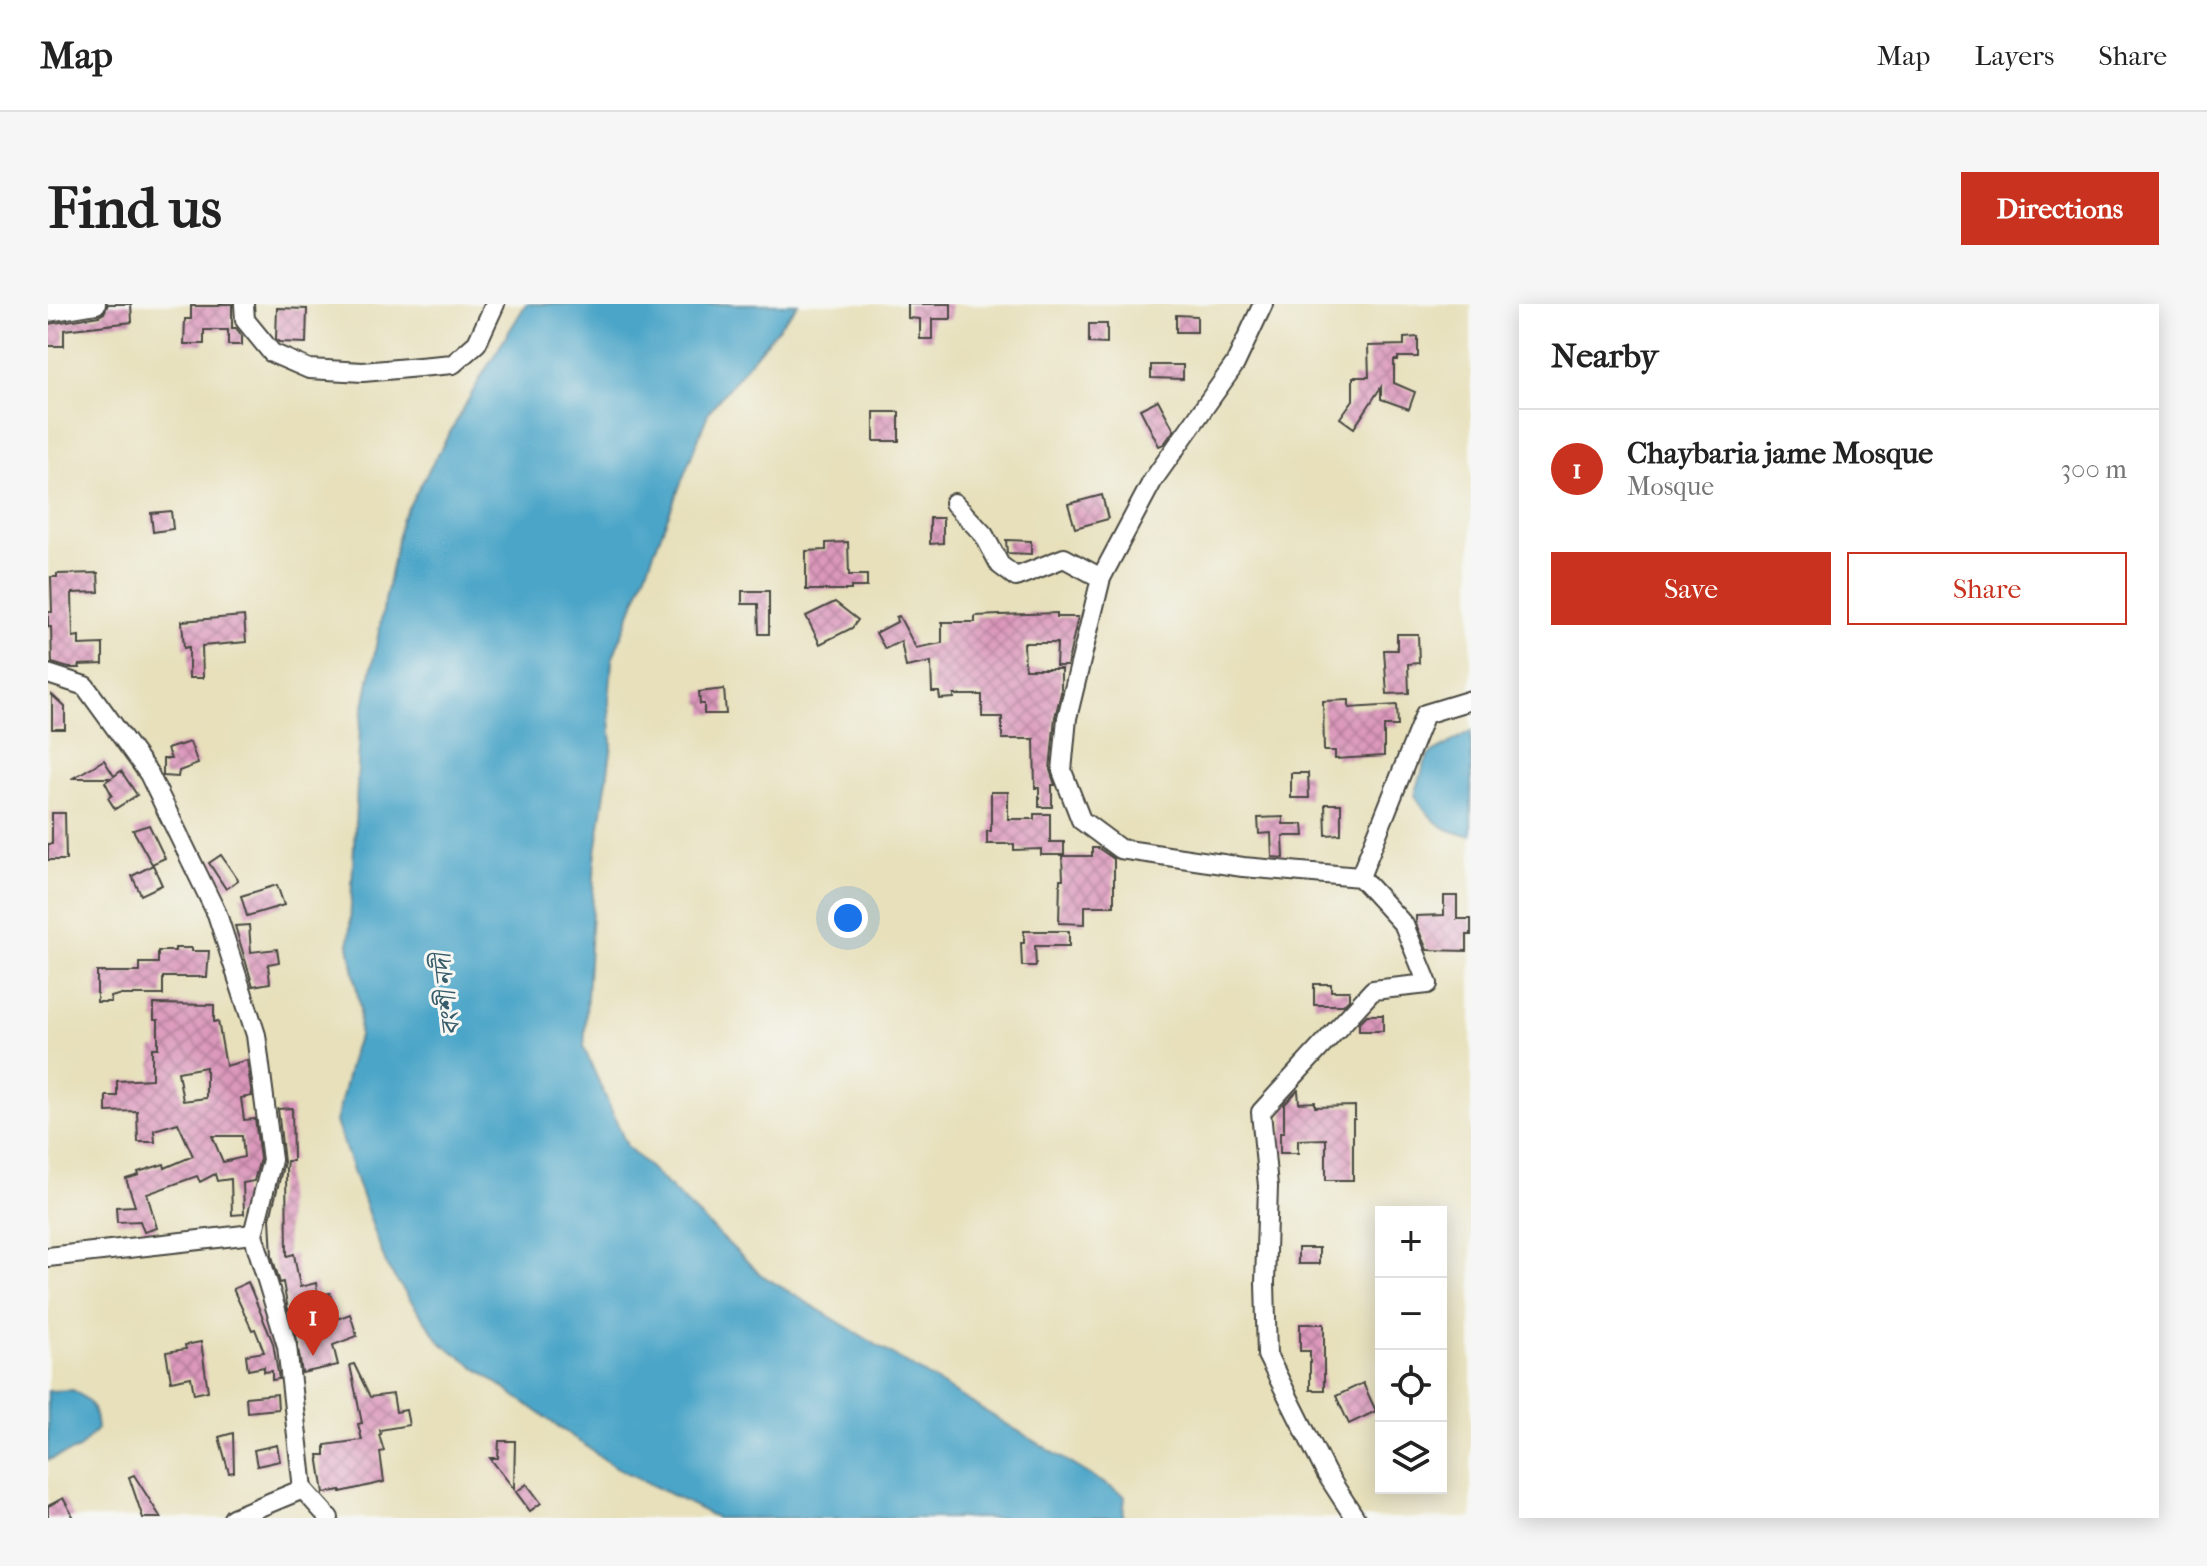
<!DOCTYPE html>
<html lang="en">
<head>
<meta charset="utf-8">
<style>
  body { margin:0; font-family:"IM FELL French Canon","Noto Serif Bengali",serif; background:#f6f6f6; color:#222 }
  .controls { position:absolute; right:24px; bottom:24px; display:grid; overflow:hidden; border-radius:0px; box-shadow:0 4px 20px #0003 }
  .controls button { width:72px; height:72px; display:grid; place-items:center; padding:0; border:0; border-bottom:2px solid #e0e0e0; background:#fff; color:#222; font:40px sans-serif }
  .you { position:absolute; left:800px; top:614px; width:28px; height:28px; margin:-20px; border:6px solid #fff; border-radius:50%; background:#1a73e8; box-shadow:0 0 0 12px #1a73e833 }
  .badge { display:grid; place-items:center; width:52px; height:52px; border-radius:50%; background:#c8321e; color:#fff; font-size:26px; font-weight:700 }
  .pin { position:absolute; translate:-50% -66px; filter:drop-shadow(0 2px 4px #0008) }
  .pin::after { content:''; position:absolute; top:42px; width:28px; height:24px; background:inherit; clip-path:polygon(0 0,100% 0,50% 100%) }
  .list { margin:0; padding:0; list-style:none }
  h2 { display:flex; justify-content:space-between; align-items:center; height:104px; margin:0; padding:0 32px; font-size:34px }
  h2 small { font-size:26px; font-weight:400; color:#767676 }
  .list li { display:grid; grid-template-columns:52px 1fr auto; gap:24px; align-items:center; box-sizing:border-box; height:120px; padding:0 32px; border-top:2px solid #e0e0e0 }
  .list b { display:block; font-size:30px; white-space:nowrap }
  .list p { margin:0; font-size:26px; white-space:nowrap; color:#767676 }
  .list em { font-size:26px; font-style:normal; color:#767676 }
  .actions { display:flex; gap:16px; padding:24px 32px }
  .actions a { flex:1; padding:18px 0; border:2px solid #c8321e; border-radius:0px; text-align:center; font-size:28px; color:#c8321e }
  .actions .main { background:#c8321e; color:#fff }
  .icon { flex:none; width:44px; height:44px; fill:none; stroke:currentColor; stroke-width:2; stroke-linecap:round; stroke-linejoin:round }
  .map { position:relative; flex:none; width:1423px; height:1214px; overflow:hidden; border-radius:0px }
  header { display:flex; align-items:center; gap:48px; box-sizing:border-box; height:112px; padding:0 40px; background:#fff; border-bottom:2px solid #e0e0e0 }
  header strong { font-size:38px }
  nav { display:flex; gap:44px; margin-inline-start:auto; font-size:28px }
  .intro { display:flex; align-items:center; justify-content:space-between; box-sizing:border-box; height:192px; padding:0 48px }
  h1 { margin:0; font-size:56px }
  .button { padding:20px 36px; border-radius:0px; background:#c8321e; color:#fff; font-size:28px; font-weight:700 }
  main { display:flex; gap:48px; padding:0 48px }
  aside { flex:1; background:#fff; border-radius:0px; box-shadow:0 4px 20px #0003 }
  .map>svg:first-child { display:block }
  .water { fill:#4ba5c8; stroke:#3b687a; stroke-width:2 }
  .building { fill:url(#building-cross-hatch); fill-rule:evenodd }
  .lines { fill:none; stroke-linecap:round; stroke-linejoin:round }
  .minor-casing { stroke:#474641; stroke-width:22 }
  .minor { stroke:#fff; stroke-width:18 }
  .labels { text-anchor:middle; stroke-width:6; stroke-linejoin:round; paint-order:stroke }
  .water-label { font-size:26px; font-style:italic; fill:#385c6a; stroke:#f6f6f2 }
</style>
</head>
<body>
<header>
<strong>Map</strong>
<nav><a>Map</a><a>Layers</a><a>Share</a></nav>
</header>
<div class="intro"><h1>Find us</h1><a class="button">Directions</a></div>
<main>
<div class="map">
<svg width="1423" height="1214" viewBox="0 0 1423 1214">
  <defs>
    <pattern id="building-cross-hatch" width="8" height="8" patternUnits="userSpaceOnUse" patternTransform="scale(2)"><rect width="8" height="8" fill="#dc98bc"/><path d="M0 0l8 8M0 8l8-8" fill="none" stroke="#b37c99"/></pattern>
  </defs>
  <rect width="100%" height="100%" fill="#f6f6f2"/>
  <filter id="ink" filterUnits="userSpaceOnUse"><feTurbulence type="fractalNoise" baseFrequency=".0125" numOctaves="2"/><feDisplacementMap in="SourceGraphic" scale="16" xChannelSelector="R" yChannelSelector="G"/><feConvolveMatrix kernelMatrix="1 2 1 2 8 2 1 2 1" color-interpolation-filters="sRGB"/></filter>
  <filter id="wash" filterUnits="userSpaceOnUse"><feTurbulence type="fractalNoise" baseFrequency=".006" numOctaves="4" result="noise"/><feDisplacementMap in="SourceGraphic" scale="32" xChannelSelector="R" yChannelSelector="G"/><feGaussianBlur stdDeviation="1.8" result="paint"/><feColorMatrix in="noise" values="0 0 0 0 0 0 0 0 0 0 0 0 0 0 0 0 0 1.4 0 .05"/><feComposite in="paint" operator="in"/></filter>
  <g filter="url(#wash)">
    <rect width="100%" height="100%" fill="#e7e0bb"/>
    <g class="water">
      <path d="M478 0H750L661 107 564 356 561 400 564 441 547 555 536 744 579 842 712 970 1077 1192 1075 1214H669L564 1161 393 1039 339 963 288 818 306 744 311 732 312 704 301 641 312 422 353 216 433 73Z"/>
      <path d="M1423 427V531C1394 529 1381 514 1367 491L1376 461 1381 451Z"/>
      <path d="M25 1086C44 1098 47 1103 49 1125L31 1145 0 1156V1087Z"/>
    </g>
    <g id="blocks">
      <g class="building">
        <path d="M60 0H83L84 18 16 26V42H0V20L51 12 56 9Z"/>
        <path d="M172 0H184V24H188L194 32V41H180V26H156V40H136L137 15H143V2H171Z"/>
        <path d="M860 0H903V15H884V35H872V15L860 14Z"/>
        <path d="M229 4 259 5 258 39 231 38 228 35Z"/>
        <path d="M1128 11 1149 12V28H1128Z"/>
        <path d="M1041 20H1059V40L1041 39Z"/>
        <path d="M1370 33V53H1350V56H1346V79L1367 88 1361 105 1333 95V83L1306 124 1292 114 1305 96V73H1321L1320 42 1356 41V34Z"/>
        <path d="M1103 61H1135V75L1103 74Z"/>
        <path d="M1110 96 1126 126 1116 140 1111 142 1092 105Z"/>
        <rect x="826" y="108" width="25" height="29"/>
        <path d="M1054 191 1060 215 1027 224 1020 200Z"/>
        <path d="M123 207 125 225 105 228 103 209Z"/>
        <path d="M882 214H895V239L882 240Z"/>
        <path d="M958 236 983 237V250L959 249Z"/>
        <path d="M800 238 801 271H819V283H803V286H758V247L778 246V239Z"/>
        <path d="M50 269 51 288 24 289 25 333 31 332V341L55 340V360L31 361 32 364H21L4 359 3 323H0V308H4L3 273H9V270Z"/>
        <path d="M694 287H721V330H711L710 300H694Z"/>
        <path d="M787 298 810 316 804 324 772 340 758 312Z"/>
        <path d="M1009 309V313H1030L1019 362H1008L1009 339H976L977 365H1013V389L1007 413 1002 466 1007 481H1004V503H991V484H987L986 435H954V413H934V391H906V394L892 395 891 388H884L883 358 858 363 853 337 837 345 828 329 849 318 848 313 851 312 868 344 894 339V318H927V312Z"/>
        <path d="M196 312 198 338 154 342 155 374H141V343L136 344 134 317Z"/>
        <path d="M1349 330H1370L1371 359 1360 360 1361 389 1339 390 1336 346H1349Z"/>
        <path d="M676 385 678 410H656V400H652L651 388Z"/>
        <path d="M4 391 17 403V425H4Z"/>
        <path d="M1301 396V404L1349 401 1350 422H1336V452L1287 455V447H1276L1275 397Z"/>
        <path d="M142 438 150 460 131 467 130 473 115 472V455H123L119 445Z"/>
        <path d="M56 456 66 472 73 467 89 491 67 505 60 494 64 491 57 478 63 474H25Z"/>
        <path d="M1243 469H1260L1261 494H1243Z"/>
        <path d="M943 488H960V515H986V510H1002V538H1016V551H993V545L966 546V540H939V527H943Z"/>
        <path d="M1277 500H1293V530L1278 531Z"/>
        <path d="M4 509H17L18 556H0V540H4Z"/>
        <path d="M1235 513V520H1255L1256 532H1235L1236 554 1224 553 1223 529 1211 530 1210 514Z"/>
        <path d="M101 521 117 554 104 560 85 526Z"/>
        <path d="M1044 544H1050L1066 555V602H1037V620L1011 619 1012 575H1015L1014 552H1044Z"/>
        <path d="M173 551 190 576 178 585 161 559Z"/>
        <path d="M105 561 114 581 93 591 84 572Z"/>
        <path d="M229 581 236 601 199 612 193 592Z"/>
        <path d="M1396 592H1409V615H1423V631H1419V647L1379 646 1368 620V612L1396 611Z"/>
        <path d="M201 621 203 648 229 645 231 658 220 660 222 679 205 682 187 622Z"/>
        <path d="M976 627H1021V642H987L988 662H974L973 639H976Z"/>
        <path d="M127 644H144V647H161L159 673H115V691H70L63 693V698H49V668H92V659H110V647H127Z"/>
        <path d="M1266 680H1283V687H1301V695L1295 701H1266Z"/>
        <path d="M106 700 166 701V718L170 717 178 762 199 756 204 792 193 794 196 816 207 815 212 855 206 877 195 879 196 910 184 911 183 875 169 877 167 870 152 878 149 872 99 890 109 924 96 928 92 917 69 918 68 903 87 902 78 875 91 871 90 868 116 860 117 864 145 852 130 819 106 826 107 838H90L89 807 58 808V792H69V777L104 775V744H110V716H106ZM158 763V794L135 797 130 768ZM164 832H194L196 853 175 858Z"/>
        <path d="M1319 711H1335V727H1311V719Z"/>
        <path d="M1250 786 1251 799 1267 798V803L1307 802V815H1305V876H1278V835L1250 836V849H1232V828H1236V801Z"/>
        <path d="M244 804 245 857H239L238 865 239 952 246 950 252 983 268 979 270 992 282 989 289 1015 302 1010 309 1032 285 1041 290 1061 254 1069 244 1005 240 1006 235 978 232 979 224 952 222 914 236 858 230 805Z"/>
        <rect x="1250" y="944" width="21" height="16"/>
        <path d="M200 978 225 1039 231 1075 224 1076V1067L216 1068V1063L200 1066 198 1051 216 1048 207 1025 204 1026 185 985Z"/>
        <path d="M1252 1020H1276V1086H1262V1047H1252Z"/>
        <path d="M153 1038 160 1087 146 1090 143 1073 123 1077 118 1048 138 1045 137 1041Z"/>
        <path d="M306 1060 322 1093 345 1090 348 1108 358 1106 361 1121 332 1126 333 1130 331 1131 336 1147 332 1148 336 1178 293 1188V1186L276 1189 270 1151H277V1141L314 1136 310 1120 314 1119 302 1061Z"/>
        <path d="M1315 1079 1328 1107 1301 1120 1288 1092Z"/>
        <path d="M229 1090 230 1105 199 1108 198 1093Z"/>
        <path d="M185 1129 186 1168 181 1169 171 1133Z"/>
        <path d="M451 1137H467L466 1185 442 1154H450Z"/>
        <path d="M229 1141 232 1157 209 1162 206 1146Z"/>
        <path d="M86 1171 113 1214H95L81 1173Z"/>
        <path d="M479 1180 493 1199 482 1207 468 1188Z"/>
        <path d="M15 1194 26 1214H0V1202Z"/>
      </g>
    </g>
  </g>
  <g filter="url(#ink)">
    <use href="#blocks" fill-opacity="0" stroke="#474641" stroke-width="2"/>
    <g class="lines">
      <g class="minor-casing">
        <g id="minor">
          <path d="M196 0 197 16 224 49 261 65 315 68 405 60 429 39 447 0"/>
          <path d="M1215 0 1187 60 1105 176 1053 274 1019 414 1014 467 1033 516 1072 545 1195 563 1312 573 1356 621 1380 680 1325 686 1213 808 1220 882 1217 979 1219 1051 1278 1169 1307 1214"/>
          <path d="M0 8 48 0"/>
          <path d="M906 199 936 231 952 261 968 273 1016 254 1053 274"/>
          <path d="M0 370 37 382 101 470 169 610 208 731 224 856 205 930 239 1042 255 1185"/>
          <path d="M1312 573 1377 410 1423 396"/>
          <path d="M0 953 205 930"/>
          <path d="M255 1185 281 1214"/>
          <path d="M185 1214 255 1185"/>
        </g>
      </g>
      <use href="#minor" class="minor"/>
    </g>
  </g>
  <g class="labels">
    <g class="water-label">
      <text transform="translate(398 691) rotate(-97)" y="9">বংশী নদী</text>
    </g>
  </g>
</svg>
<div class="controls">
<button>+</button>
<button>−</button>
<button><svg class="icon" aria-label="locate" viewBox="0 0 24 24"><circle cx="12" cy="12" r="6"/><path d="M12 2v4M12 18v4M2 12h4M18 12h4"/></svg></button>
<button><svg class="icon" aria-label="layers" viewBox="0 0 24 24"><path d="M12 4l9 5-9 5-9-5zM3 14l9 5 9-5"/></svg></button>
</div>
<div class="you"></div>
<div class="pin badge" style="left:265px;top:1052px">1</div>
</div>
<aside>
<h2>Nearby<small></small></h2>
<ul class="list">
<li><span class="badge">1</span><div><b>Chaybaria jame Mosque</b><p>Mosque</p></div><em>300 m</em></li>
</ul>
<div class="actions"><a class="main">Save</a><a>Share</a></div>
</aside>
</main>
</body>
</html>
